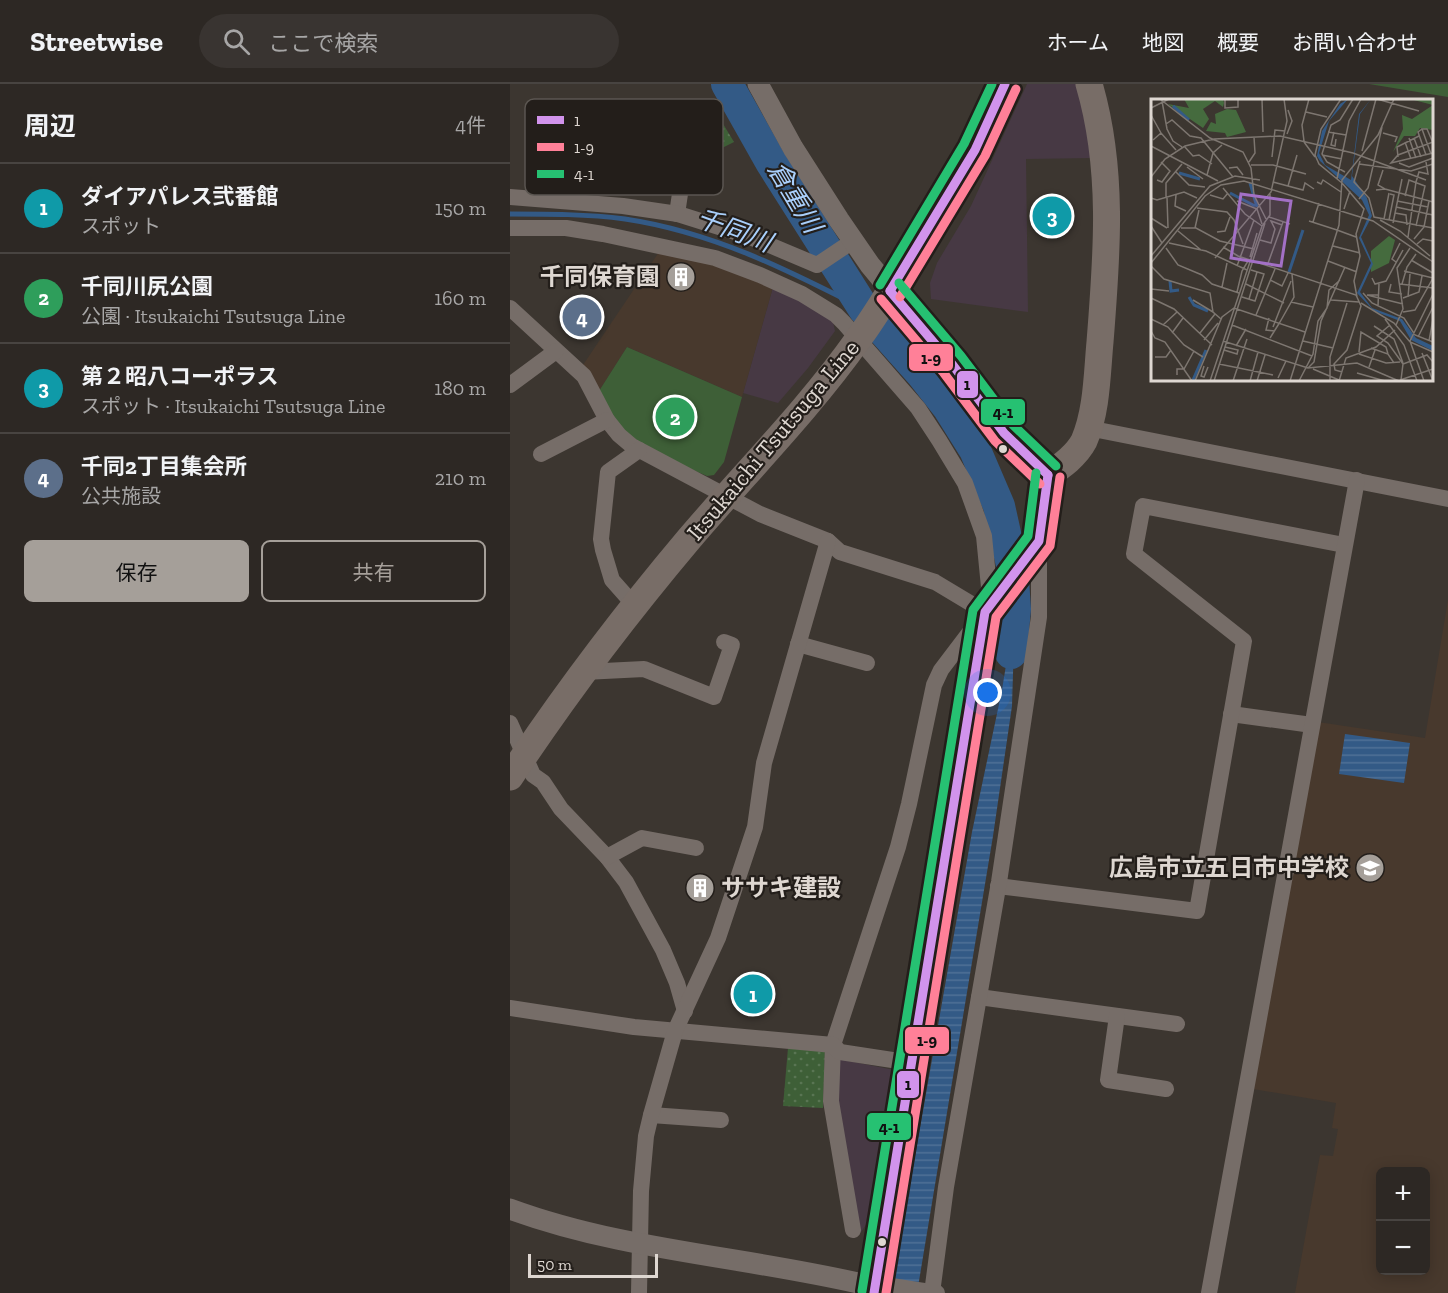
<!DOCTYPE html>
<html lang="ja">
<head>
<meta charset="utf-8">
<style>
  body { margin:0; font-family:"Zilla Slab","Noto Sans JP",serif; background:#393431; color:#f1f3f6 }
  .controls { position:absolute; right:18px; bottom:18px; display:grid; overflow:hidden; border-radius:9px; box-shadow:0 3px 15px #0003 }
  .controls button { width:54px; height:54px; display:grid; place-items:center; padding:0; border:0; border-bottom:2px solid #484441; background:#2d2824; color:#f1f3f6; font:30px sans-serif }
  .scale { position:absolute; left:18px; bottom:15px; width:130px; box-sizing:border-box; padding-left:6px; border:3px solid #ded7d1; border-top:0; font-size:16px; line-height:21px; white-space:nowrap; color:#ded7d1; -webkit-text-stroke:4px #231e1a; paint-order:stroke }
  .you { position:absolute; left:478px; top:609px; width:21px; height:21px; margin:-15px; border:4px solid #fff; border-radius:50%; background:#1a73e8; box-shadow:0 0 0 9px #1a73e833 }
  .badge { display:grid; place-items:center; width:39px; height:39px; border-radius:50%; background:#a59f99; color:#fff; font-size:20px; font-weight:700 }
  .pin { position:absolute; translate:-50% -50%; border:3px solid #fff; box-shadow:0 2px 6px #0006 }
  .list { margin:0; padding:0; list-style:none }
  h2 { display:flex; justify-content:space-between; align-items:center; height:78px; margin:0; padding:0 24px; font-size:26px }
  h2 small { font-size:20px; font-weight:400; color:#a7a6a6 }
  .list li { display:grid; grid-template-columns:39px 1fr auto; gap:18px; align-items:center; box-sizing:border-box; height:90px; padding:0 24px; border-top:2px solid #484441 }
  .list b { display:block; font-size:22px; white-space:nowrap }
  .list p { margin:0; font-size:20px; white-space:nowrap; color:#a7a6a6 }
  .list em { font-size:20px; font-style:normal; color:#a7a6a6 }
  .actions { display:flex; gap:12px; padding:18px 24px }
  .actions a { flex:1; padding:14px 0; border:2px solid #a59f99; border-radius:9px; text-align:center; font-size:21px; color:#a59f99 }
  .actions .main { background:#a59f99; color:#111 }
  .icon { flex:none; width:33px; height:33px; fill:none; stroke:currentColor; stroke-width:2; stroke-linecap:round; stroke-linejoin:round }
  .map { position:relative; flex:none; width:938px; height:1209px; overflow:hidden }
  header { display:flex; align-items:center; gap:36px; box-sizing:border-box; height:84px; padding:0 30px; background:#2d2824; border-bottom:2px solid #484441 }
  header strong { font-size:28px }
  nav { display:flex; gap:33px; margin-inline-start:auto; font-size:21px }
  .search { width:420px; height:54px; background:#393431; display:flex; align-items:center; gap:15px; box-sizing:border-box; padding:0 21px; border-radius:33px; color:#a7a6a6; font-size:22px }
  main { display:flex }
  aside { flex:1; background:#2d2824 }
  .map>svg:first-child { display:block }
  .commercial { fill:#473944 }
  .built { fill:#48392d; fill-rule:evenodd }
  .grass { fill:url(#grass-dots) }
  .green { fill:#3e5f37 }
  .water { fill:url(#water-rules) }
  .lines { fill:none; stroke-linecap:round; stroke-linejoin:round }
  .stream { stroke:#335a86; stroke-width:5 }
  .river { stroke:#335a86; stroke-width:32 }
  .minor { stroke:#766d68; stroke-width:16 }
  .tertiary { stroke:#766d68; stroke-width:21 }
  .primary { stroke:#786d67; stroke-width:27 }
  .bus-1-casing { stroke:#231e1a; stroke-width:14 }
  .bus-2-casing { stroke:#231e1a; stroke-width:14 }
  .bus-3-casing { stroke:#231e1a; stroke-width:14 }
  .bus-1 { stroke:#d193ec; stroke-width:9 }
  .bus-2 { stroke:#ff8098; stroke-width:9 }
  .bus-3 { stroke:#26c172; stroke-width:9 }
  .bus-dot { fill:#ded7d1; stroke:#231e1a; stroke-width:2 }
  .labels { text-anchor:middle; stroke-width:4.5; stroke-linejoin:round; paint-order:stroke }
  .poi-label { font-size:24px; font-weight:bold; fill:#ded7d1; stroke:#231e1a; text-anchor:end }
  .street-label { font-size:24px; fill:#ded7d1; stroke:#231e1a }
  .water-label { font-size:26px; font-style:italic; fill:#a9cffb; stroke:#231e1a }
  .inset-river { fill:none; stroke:#335a86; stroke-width:3 }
  .inset-road { fill:none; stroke:#7d7670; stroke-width:1.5 }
  .view { fill:#a370c6; fill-opacity:0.15; stroke:#a370c6; stroke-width:3 }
  .inset-edge { fill:none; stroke:#ded7d1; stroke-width:3 }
  .key { fill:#231e1a; stroke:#5b5651; stroke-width:1.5 }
  .key-label { font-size:16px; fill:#ded7d1 }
  .line-badge { stroke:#231e1a; stroke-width:2 }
  .pale-badge-label { font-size:16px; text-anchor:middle; font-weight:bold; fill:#111 }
</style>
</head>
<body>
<header>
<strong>Streetwise</strong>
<div class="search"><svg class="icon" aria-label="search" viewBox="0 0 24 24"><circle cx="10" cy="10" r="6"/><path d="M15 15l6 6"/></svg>ここで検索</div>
<nav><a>ホーム</a><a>地図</a><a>概要</a><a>お問い合わせ</a></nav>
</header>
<main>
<aside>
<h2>周辺<small>4件</small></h2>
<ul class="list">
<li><span class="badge" style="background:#0f9aa8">1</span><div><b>ダイアパレス弐番館</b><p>スポット</p></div><em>150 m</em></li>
<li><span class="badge" style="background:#2e9e5b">2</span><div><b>千同川尻公園</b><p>公園 · Itsukaichi Tsutsuga Line</p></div><em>160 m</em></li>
<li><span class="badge" style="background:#0f9aa8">3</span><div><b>第２昭八コーポラス</b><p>スポット · Itsukaichi Tsutsuga Line</p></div><em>180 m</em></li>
<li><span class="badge" style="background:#5c6f8a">4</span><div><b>千同2丁目集会所</b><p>公共施設</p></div><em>210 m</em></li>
</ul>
<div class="actions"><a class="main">保存</a><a>共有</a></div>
</aside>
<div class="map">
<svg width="938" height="1209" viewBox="0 0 938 1209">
  <defs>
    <pattern id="grass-dots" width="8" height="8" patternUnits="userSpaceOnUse" patternTransform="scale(1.5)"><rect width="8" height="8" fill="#3e5f37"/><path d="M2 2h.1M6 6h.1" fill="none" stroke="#597553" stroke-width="1.8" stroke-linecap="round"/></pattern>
    <pattern id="water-rules" width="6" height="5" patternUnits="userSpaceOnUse" patternTransform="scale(1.5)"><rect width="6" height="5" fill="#335a86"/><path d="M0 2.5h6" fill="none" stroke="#507196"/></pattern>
  </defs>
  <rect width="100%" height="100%" fill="#3c3630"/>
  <g class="commercial">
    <path d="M517 0H567L583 74 516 75 518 228 421 215 420 199 427 179 461 122Z"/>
    <path d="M263 203 286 213 323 238 325 247 298 284 268 319 233 309Z"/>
    <path d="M329 975 389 987 366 1126 351 1148 347 1150 328 1024Z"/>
  </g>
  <g class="built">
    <path d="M149 168 212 183 263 203 232 313 117 263 89 307 73 281Z"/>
    <path d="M938 516V1209H785L810 1071 823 1072 828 1045 822 1044 826 1019 743 1005 808 638 915 654ZM870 1088H916V1186H870Z"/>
  </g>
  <g class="grass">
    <path d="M198 15 224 58 198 71 197 37 178 24Z"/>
    <path d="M278 964 315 966 313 1024 273 1022Z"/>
  </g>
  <g class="green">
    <path d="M859 0H938V13Z"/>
    <path d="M117 263 232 313 214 378 204 391 197 392C175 382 130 364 114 347 104 336 96 321 89 307Z"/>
  </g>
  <g class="water">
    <path d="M505 525 502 622 483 752 407 1209H381L462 748 492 606Z"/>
    <path d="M835 650 900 659 894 699 829 690Z"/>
  </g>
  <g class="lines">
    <path class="stream" d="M0 130C38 130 77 130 115 135 202 148 276 185 354 225"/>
    <path class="river" d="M217 0 261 78 354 225 412 290 438 323 465 366 489 422 502 481 505 525 501 569"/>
    <g class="minor">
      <path d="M129 33 140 49 146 69 175 76 167 130"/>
      <path d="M0 113 113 122 168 130 238 152 307 181 343 157"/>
      <path d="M0 144H56L93 150 205 174 250 191 292 210 326 231 334 239 408 324 429 356 455 399 474 452 479 503 475 528 431 586 424 601 399 720 388 763 323 961 321 1017 343 1146"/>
      <path d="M0 224 74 292 97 336 109 351 122 362 250 430 318 457 330 468 425 498 475 528"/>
      <path d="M0 301 46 267"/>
      <path d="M578 344 938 415"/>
      <path d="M31 370 97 336"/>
      <path d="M125 522 102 496 93 466 91 455 98 388 129 366"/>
      <path d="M288 560 357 579"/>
      <path d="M74 588 134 585 204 613 222 561 214 558"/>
      <path d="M721 630 802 641"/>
      <path d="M0 639 23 691 33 698 51 725 97 773 116 798 153 866 167 899 175 927"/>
      <path d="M97 773 132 754 186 764"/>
      <path d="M488 802 687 827 734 557 624 470 633 422 834 461"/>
      <path d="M469 913 667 940"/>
      <path d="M0 924 124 943 323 961 330 968 402 979"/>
      <path d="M607 932 598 996 656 1005"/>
      <path d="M141 1031 211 1036"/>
      <path d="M365 1203 375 1201 427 1209"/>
      <path d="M129 1209 131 1107 136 1052 141 1031 165 947 208 854 245 743 254 679 318 457"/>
      <path d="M422 1209 436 1103 489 798 529 533V458"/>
      <path d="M699 1209 847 396"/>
    </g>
    <g class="tertiary">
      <path d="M248 0 283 64 329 136 360 181 442 280 494 349 516 372 538 391"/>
      <path d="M0 1125C117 1168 244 1173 365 1203"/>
    </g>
    <g class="primary">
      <path d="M0 693C55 610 115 531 179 455 236 388 298 326 349 254 374 220 394 183 416 147 445 99 476 53 495 0"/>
      <path d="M364 1209 475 528 529 457 538 391C552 382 566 372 574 357 587 327 587 290 590 258 597 171 604 85 579 0"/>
    </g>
    <g class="bus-1-casing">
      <g id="bus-1">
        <path d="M380 207 442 280 494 349 538 391"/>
        <path d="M380 207 465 66 495 0"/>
        <path d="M364 1209 475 528 529 457 538 391"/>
      </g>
    </g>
    <g class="bus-2-casing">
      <g id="bus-2">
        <path d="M390 213 475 72 506 5"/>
        <path d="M371 215 433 288 485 357 530 400"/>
        <path d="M376 1209 486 533 540 462 550 393"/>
      </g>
    </g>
    <g class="bus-3-casing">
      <g id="bus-3">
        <path d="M389 199 451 272 503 341 546 382"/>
        <path d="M370 201 454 60 482 0"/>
        <path d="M352 1207 463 526 518 452 526 389"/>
      </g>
    </g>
    <use href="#bus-1" class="bus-1"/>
    <use href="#bus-2" class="bus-2"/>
    <use href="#bus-3" class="bus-3"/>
  </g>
  <defs>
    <g id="building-disc" transform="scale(1.5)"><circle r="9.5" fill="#a59f99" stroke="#231e1a"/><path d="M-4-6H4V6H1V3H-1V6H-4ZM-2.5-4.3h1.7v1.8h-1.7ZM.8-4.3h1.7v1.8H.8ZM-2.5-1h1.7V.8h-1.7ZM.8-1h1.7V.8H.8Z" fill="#fff"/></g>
    <g id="school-disc" transform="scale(1.5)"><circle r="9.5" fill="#a59f99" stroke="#231e1a"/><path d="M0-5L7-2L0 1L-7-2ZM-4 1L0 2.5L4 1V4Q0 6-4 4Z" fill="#fff"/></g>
  </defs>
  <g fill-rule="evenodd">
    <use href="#building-disc" x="171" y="193"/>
    <use href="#school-disc" x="860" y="784"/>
    <use href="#building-disc" x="190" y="804"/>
  </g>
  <g class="bus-dot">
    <circle cx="493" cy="365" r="5"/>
    <circle cx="372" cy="1158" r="5"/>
  </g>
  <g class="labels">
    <g class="poi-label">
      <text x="150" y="201">千同保育園</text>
      <text x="839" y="792">広島市立五日市中学校</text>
      <text x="211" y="812" text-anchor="start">ササキ建設</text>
    </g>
    <g class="street-label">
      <text transform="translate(263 356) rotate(-50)" y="8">Itsukaichi Tsutsuga Line</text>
    </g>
    <g class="water-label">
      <text transform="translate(285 113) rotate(59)" y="9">倉重川</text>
      <text transform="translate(224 146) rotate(20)" y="9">千同川</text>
    </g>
  </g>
  <g transform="translate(641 15)">
    <rect width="282" height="282" fill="#3c3630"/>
    <path d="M33 0H72L73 4 72 8 64 2 52 10 58 20 52 29 17 5 38 9ZM259 0H282V31L269 29 264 37H253L242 53 252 30 251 16 261 20 282 6ZM76 10 85 11 95 33 76 38 74 34 55 32 60 23 65 25 64 15ZM238 137 244 141 238 164 220 173V152Z" fill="#456b3e"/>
    <path d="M197 0 178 22 168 54 174 66 200 81 208 15 220 0 209 15 201 77 216 99 221 117 210 138 222 165 209 193 221 209 251 220 265 239 282 247V252L260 241 249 222 223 212 206 194 220 164 208 139 218 116 211 101 169 62 166 57 171 32 189 5Z" fill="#335a86"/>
    <path class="inset-river" d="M22 7 38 21M28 74 49 80M99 84 106 108M79 94 104 107M138 173 152 131M19 182 20 192 28 191M38 198 43 206 57 212M42 281 55 251"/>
    <path class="inset-road" d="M9 0 59 39 92 53 100 69 103 96 115 120M74 0V9L87 8V0M111 0 112 33M190 0 170 30 164 56 168 65 191 84M226 0 268 12M11 2 16 30 22 42 31 48M0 9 18 0M155 13 176 18M0 16 10 34M15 25 21 21 39 37 50 39 82 78M271 30 267 33 275 56M177 33 195 36M183 33 180 46 184 47 185 40M232 34 246 38 244 43M136 35 141 22 137 11M258 39 265 59M263 39 270 58M2 41 10 34 25 51M153 42 151 26 158 0M153 43 164 58M254 43 260 60M282 43 247 56 240 64 282 54M0 47 67 82M33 47 42 57 48 56 61 65M211 52 225 0M280 55 271 30H276L282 44M171 56 191 60M121 58 124 31 134 32M247 58 246 48 268 37M209 62 203 83 218 99 223 118 282 129M98 63 104 54 103 38M248 64 258 68 282 59M208 65 260 72 282 65M100 66H122L155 75M36 68 52 80M78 69 86 68 92 76M25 73 38 86 54 88M194 73 176 63 171 55 180 26 189 21 202 0M56 76 62 54 71 46M0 78 14 60 34 47 63 40 129 37 202 54 275 81M186 80 198 22 210 0M6 81 11 83 19 72 10 63M122 83 152 91 154 84 163 90M166 83 170 85 172 81 190 93M191 84 213 110 205 135 209 157 203 182 206 198M137 87 146 56M72 89 94 115 111 127M234 90 282 103M225 91 234 90 227 86 232 71M25 96 24 107 35 112M59 96 72 100 77 94M254 97 258 81 274 87 265 127M16 98 17 129M0 99 6 101 33 93 46 99M15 99V84L31 65M208 100 217 89 231 28M86 102 106 110 111 125M246 102 277 108M245 108 282 116M46 109 76 113 83 121 92 145M193 110 199 92M244 114 255 116 256 126M118 118 139 125M0 119 16 129M233 120 238 94M229 121 249 132 279 157M238 121 243 96 239 95M158 122 186 131M162 123 168 104M242 124 251 80M0 127 11 144M30 129H45L69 142 103 150M44 129 48 111M186 131 205 138M27 132 50 151M66 133 74 132 79 118M257 138 265 83 268 73 277 75 275 63M263 140 273 128 278 102M109 141 120 144 124 130 120 122 131 126M18 144 55 152 96 171M266 145 272 140 282 142M182 147 209 154M72 148 87 157 205 196 210 207 204 226 196 251 183 265 184 271 191 273M15 149 27 166 51 176 61 185 88 194M0 157 59 87 84 77 109 81M99 158 106 134M64 159 120 93 136 22 133 0M260 161 282 174M177 162 206 173M245 163 241 160 249 144M0 164 54 97 70 86 93 82 222 122 282 163M0 167 13 180 59 194 62 213 70 220M86 167 103 121M116 167 132 123M221 179 224 185 235 182 252 151M119 181 131 187 137 174M95 185 133 204M240 185 238 193 251 195M249 185 282 189M251 185 256 168 265 155M71 188 76 164M0 190 18 192M86 193 91 172 97 162M212 194 221 204 253 219 264 236 282 243M228 196H216L252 205M91 198 104 202 113 175 100 171M257 198 259 175M0 199 23 210 61 246M252 199 268 193 271 177M98 200 106 173M42 201 62 213M180 201 208 203M140 203 162 208M210 204 243 224 259 243 282 253M227 207 228 185M252 213 264 211 282 179 253 172M105 216 124 170M118 219 115 231 124 232M0 220 17 228 33 246 52 258M234 220 253 246 266 282M129 223 143 198 141 175M12 226 26 213M81 226 161 257M239 226 226 237 237 244 252 265M245 226 252 210 246 169 259 149M223 227 243 240 252 264M122 228 140 182M0 232 4 239 14 243 41 282M21 234 32 219M49 234 64 215M267 238 282 208M119 239 129 223M53 241 67 224M72 242 157 269 206 264 248 282M152 242 182 249M278 242 282 220M85 247 95 230M220 249 237 255 243 264M73 251 86 255 87 251 74 248M208 253 210 233 235 248 237 255M271 254 282 282M208 255 235 264 249 263M4 258H15L20 251M68 265 122 276M53 267 50 277 53 278 57 268M218 268 224 251M157 269 163 263 170 222 194 168M162 270 188 281M206 274 234 282M26 276V270H33L43 252M127 279 135 262M249 281 282 270M250 281 252 265 276 256 282 263M44 282 71 218 83 209 154 233M59 282 111 127 119 116V95M63 282 114 124M82 282 96 240M99 282 107 253M106 282 114 256M139 282 188 126 191 81 227 36 243 0M148 282 162 255 167 222 176 209 178 191 189 181M179 282V258L196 204M188 282 195 259 225 248 244 231M273 282 259 242 282 195"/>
    <path class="view" d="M90 95 140 102 130 167 80 159Z"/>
    <rect width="282" height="282" class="inset-edge"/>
  </g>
  <rect x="15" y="15" width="198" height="96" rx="9" class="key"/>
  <rect x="27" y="32" width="27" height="8" fill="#d193ec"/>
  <rect x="27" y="59" width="27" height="8" fill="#ff8098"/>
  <rect x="27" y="86" width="27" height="8" fill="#26c172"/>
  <g class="key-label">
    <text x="64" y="42">1</text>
    <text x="64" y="69">1-9</text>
    <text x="64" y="96">4-1</text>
  </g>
  <g class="line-badge">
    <rect x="398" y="259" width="46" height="29" rx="6" fill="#ff8098"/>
    <rect x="446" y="286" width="23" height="29" rx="6" fill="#d193ec"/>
    <rect x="470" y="314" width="46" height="28" rx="6" fill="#26c172"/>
    <rect x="394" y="942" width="46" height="29" rx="6" fill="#ff8098"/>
    <rect x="386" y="986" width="24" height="29" rx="6" fill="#d193ec"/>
    <rect x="356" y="1028" width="46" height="29" rx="6" fill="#26c172"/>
  </g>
  <g class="pale-badge-label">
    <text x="421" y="280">1-9</text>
    <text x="457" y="306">1</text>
    <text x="493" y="334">4-1</text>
    <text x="417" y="962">1-9</text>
    <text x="398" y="1006">1</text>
    <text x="379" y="1049">4-1</text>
  </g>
</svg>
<div class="controls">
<button>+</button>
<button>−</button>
</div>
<div class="scale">50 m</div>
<div class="you"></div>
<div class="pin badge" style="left:243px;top:910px;background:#0f9aa8">1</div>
<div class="pin badge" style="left:165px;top:333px;background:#2e9e5b">2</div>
<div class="pin badge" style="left:542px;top:132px;background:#0f9aa8">3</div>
<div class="pin badge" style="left:72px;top:233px;background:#5c6f8a">4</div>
</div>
</main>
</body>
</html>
